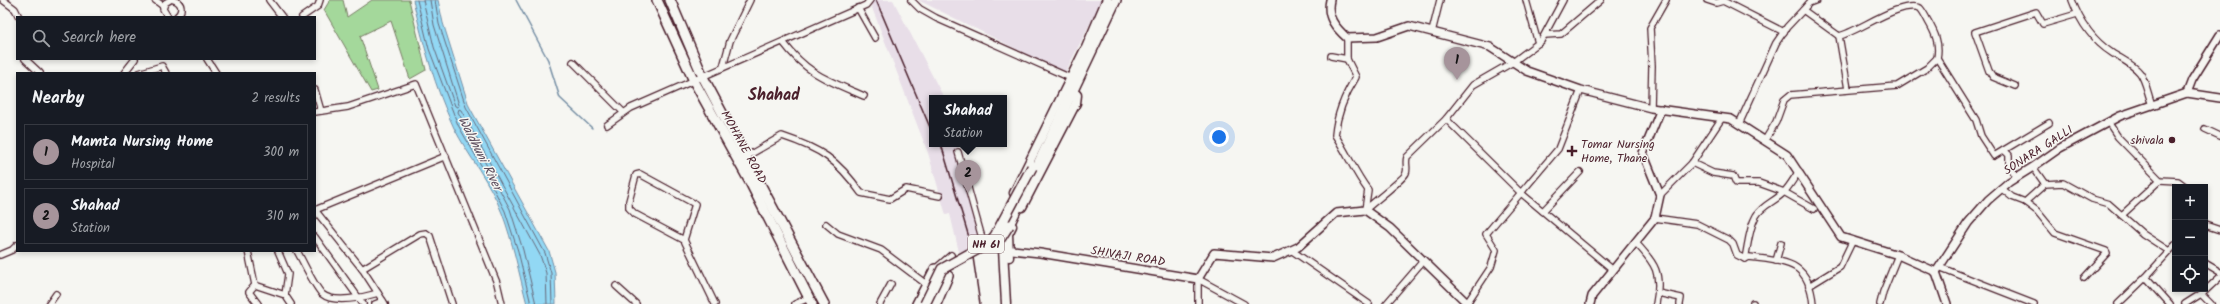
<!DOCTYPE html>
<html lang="en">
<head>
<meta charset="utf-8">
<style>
  body { margin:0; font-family:Kalam,sans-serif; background:#242831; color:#f1f3f6 }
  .controls { position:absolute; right:12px; bottom:12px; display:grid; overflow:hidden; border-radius:0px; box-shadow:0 2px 6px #0003 }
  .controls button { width:36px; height:36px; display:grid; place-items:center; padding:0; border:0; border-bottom:1px solid #363941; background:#171b24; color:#f1f3f6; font:20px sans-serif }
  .you { position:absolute; left:1219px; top:137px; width:14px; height:14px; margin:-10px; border:3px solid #fff; border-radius:50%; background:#1a73e8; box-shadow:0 0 0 6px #1a73e833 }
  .badge { display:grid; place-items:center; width:26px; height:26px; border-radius:50%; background:#a6949b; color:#111; font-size:13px; font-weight:700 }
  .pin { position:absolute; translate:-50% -33px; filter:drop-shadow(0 1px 2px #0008) }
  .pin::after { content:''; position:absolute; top:21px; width:14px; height:12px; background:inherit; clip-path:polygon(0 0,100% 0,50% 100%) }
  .popup { position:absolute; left:929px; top:95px; width:78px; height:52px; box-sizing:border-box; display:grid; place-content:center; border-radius:0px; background:#171b24; filter:drop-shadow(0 1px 3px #0005); font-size:13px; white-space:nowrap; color:#9ea1a6 }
  .popup b { font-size:15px; color:#f1f3f6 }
  .popup::after { content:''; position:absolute; left:50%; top:100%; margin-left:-8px; border:8px solid transparent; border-top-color:#171b24 }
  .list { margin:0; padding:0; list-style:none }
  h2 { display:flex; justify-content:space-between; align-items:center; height:52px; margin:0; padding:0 16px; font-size:17px }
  h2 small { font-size:13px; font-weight:400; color:#9ea1a6 }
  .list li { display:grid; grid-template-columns:26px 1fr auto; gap:12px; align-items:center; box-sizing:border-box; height:56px; margin:0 8px 8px; padding:0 8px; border:1px solid #363941; border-radius:0px }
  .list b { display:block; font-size:15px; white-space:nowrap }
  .list p { margin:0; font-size:13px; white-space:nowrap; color:#9ea1a6 }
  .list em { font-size:13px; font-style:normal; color:#9ea1a6 }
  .icon { flex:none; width:22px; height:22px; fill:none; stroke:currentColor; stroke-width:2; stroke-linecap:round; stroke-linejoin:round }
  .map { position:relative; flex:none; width:2220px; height:304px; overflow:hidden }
  .search { position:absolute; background:#171b24; box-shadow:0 2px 6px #0003; left:16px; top:16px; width:300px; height:44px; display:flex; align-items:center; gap:10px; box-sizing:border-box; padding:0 14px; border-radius:0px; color:#9ea1a6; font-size:15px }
  .panel { position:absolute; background:#171b24; box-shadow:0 2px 6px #0003; left:16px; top:72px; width:300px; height:180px; border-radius:0px }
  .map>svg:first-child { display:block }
  .built { fill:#e8dee8 }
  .green { fill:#a4d89b; stroke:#777c63 }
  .water { fill:#92d8f4; stroke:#758ea4 }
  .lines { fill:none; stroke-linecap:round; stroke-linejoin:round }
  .shore { stroke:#67697b; stroke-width:1 }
  .stream { stroke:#758ea4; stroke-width:1.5 }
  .minor-casing { stroke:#4a1f2b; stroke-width:8 }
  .tertiary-casing { stroke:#4a1f2b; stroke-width:10 }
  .secondary-casing { stroke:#4a1f2b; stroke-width:11 }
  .primary-casing { stroke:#4a1f2b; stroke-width:12 }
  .trunk-casing { stroke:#4a1f2b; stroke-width:12 }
  .minor { stroke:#f6f6f2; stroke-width:5.5 }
  .tertiary { stroke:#f6f6f2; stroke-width:7 }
  .secondary { stroke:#f6f6f2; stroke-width:8 }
  .primary { stroke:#f6f6f2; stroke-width:9 }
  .trunk { stroke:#f6f6f2; stroke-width:9 }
  .rail { stroke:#4a1f2b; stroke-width:1.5 }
  .trunk-bridge-casing { stroke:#4a1f2b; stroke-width:12; stroke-linecap:butt }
  .trunk-bridge { stroke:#f6f6f2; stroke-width:9 }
  .poi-dot { fill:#4a1f2b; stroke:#f6f6f2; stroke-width:1.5 }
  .labels { text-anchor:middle; stroke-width:3; stroke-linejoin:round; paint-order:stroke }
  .shield { fill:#f6f6f2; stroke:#7e6067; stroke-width:1 }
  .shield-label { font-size:11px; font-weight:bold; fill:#4a1f2b }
  .poi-label { font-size:12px; fill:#4a1f2b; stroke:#f6f6f2; text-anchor:end }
  .street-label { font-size:12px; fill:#4a1f2b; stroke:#f6f6f2 }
  .water-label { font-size:13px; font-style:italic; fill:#5c4d5d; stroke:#f6f6f2 }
  .district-label { font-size:16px; font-weight:bold; fill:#4a1f2b; stroke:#f6f6f2 }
</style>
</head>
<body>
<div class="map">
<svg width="2220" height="304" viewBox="0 0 2220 304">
  <rect width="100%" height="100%" fill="#f6f6f2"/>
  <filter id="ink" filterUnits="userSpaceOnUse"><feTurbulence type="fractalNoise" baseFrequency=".025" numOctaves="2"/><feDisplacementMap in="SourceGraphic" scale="8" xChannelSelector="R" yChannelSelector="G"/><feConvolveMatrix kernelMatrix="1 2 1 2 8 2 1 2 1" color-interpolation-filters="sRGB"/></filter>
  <g filter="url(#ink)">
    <g class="built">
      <path d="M869 0H893L944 98H932V144H957L987 240 982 244 959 252 950 214 946 215 928 153Z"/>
      <path d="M918 0H1102L1065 73Z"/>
    </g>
    <path class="green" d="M330 0H343L347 17 372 0H409L426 70 410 79 391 21 360 36 378 90 371 92 324 10Z"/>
    <path class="water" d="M413 0H438L443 23 469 106 549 251 555 272 556 304H527C519 274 513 242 502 213 490 182 469 157 454 128 435 88 423 43 413 0Z"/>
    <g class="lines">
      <g class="shore">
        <path d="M417 0 429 49 458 125 485 172 505 211 518 251 531 304"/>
        <path d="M423 0 434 47 455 106 458 107 459 105 434 25 430 0"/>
        <path d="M435 0 439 24 466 107 545 253 551 273 552 304"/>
        <path d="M536 304 523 250 510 209 458 112 459 109 461 110 540 255 546 273 547 304"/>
      </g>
      <path class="stream" d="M516 0 548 60 560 98 592 128"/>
      <g class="minor-casing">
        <g id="minor">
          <path d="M3 0 15 9 19 17"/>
          <path d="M155 0 163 6"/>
          <path d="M174 0C183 3 183 12 176 17"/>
          <path d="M269 0 282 17"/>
          <path d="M911 0 920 9 936 18 1073 79"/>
          <path d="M1526 0 1538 43"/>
          <path d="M1707 0 1716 3 1723 1 1784 32"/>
          <path d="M2072 0C2080 22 2092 40 2112 53 2121 59 2133 64 2140 73 2146 81 2148 95 2152 105"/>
          <path d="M858 8 875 38"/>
          <path d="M1803 10 1809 3 1817 0"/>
          <path d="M168 17 163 9 165 3 170 0"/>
          <path d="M302 17 318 6 320 0"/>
          <path d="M1432 32 1440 0"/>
          <path d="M1545 35 1561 34 1601 0"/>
          <path d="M1839 36 1848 89"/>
          <path d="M1347 38V59L1356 77C1344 96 1337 113 1335 135 1347 153 1355 173 1368 190L1365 210"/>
          <path d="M783 42C808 75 827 80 864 96"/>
          <path d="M1331 56 1347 59"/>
          <path d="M25 59 40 73"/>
          <path d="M207 59 216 73"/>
          <path d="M573 62 623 112"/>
          <path d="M723 67 730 41 750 0"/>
          <path d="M124 73 135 59"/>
          <path d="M139 73 162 66 166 73"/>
          <path d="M2015 86 1993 77 1989 71 1975 32 2036 12 2043 24 2077 14"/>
          <path d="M315 90 321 111"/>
          <path d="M1651 108 1652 66 1650 28 1666 0"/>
          <path d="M315 112 348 107 416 84 497 283 502 304"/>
          <path d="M1446 119 1521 193 1612 269"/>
          <path d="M2108 122 2118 137 2160 180 2178 181 2186 187"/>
          <path d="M1739 124 1776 43 1787 27 1803 10 1839 36C1858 32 1900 0 1920 8 1923 11 1926 17 1928 21 1935 33 1940 44 1937 58L1976 120 1981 136 1994 156 2004 150 2009 155V165L2016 176"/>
          <path d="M607 125 631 108 866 5 870 0"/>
          <path d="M2205 129 2220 136"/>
          <path d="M1765 140 1776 122 1784 100 1790 95 1897 86 1927 68 1937 58"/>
          <path d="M2004 150 2049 123"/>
          <path d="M958 152 982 238 1003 249"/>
          <path d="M744 158 782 136C821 149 837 159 861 193L890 199 906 189 940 196"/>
          <path d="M1692 163 1713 173 1733 176 1736 183H1759L1784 192 1814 209"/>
          <path d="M2033 167 2045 184"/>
          <path d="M2001 188 2012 197 2025 202 2037 211 2055 233 2106 251 2107 253 2084 278"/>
          <path d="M1660 195 1692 163 1722 118"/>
          <path d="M2025 202 2045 184 2063 183 2092 199 2109 204 2143 234 2169 251"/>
          <path d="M315 210 446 156"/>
          <path d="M315 210 363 270 385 304"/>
          <path d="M1365 210C1371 204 1405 178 1406 173 1408 168 1405 163 1407 157L1446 119 1473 85 1513 62 1541 41 1563 0"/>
          <path d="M1543 211 1580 172"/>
          <path d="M2122 215 2160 180"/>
          <path d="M1655 218 1697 224 1729 240 1733 244 1737 255 1745 259 1749 257C1785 262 1809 260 1813 304"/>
          <path d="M826 224 838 234 881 250 926 284"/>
          <path d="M2205 225 2220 230"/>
          <path d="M315 237 363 304"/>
          <path d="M684 240 695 204 640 174 636 175 629 201V208L635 214 684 240 715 304"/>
          <path d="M1635 242C1656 264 1662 273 1656 304"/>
          <path d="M1291 250 1369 304"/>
          <path d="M248 251 255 285"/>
          <path d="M278 251 288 274 285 295 291 304"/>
          <path d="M297 251C304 263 313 284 322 294 334 304 364 297 378 293"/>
          <path d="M0 255 12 250 17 245"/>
          <path d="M1745 259C1748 245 1749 228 1756 216 1762 205 1776 201 1784 192 1790 186 1794 178 1799 171"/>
          <path d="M1776 261 1781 243"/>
          <path d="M2205 263 2220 272"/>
          <path d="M1939 267 2034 304"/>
          <path d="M362 269 420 234 426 233 430 236 452 304"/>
          <path d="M935 269 951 255"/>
          <path d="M2146 277 2170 304"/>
          <path d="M1198 279 1244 304"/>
          <path d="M1198 279V304"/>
          <path d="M616 286 636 304"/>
          <path d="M1809 286 1840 267 1853 240"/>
          <path d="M1658 293 1681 298 1680 304"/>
          <path d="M2201 294 2211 304"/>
          <path d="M1467 303 1491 267 1496 250 1486 234 1558 149 1581 90"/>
          <path d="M49 304 56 294"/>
          <path d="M258 304 249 292 255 285 285 295"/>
          <path d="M375 304 383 301"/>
          <path d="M795 304 809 298"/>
          <path d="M880 304 891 284"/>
          <path d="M1386 304 1423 261"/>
          <path d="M1753 304V303"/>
          <path d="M1880 304 1883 292 1898 255"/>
          <path d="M2118 304 2146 277 2175 245"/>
          <path d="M2185 304 2204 292 2220 277"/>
        </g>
      </g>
      <g class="tertiary-casing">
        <g id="tertiary">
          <path d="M1330 0C1326 17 1335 27 1347 38L1377 37 1409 26 1490 47 1527 71 1581 90 1651 108 1731 119 1787 155 1841 237 1898 255 1936 272"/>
          <path d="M2187 93 2192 80 2220 35"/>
          <path d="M1003 249 1040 253 1198 279 1214 253 1273 258 1298 247 1336 213 1365 210 1390 228 1468 304"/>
          <path d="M1936 272 1968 223 1988 200 2009 182 2033 167 2060 148 2120 116 2187 93 2220 98"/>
          <path d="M1936 272 1947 304"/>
          <path d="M1590 304 1592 296 1655 218 1660 195 1643 153 1661 109"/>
        </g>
      </g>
      <g class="secondary-casing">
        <g id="secondary">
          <path d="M1014 193 1084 51"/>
          <path d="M1022 207 1076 103 1077 95 1073 91"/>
          <path d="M997 234 1003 249 1006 304"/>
          <path d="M1009 257 1008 234 1012 226"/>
        </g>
      </g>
      <g class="primary-casing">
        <g id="primary">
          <path d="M657 0 694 81 750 182 812 304"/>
          <path d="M670 0 703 77 824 304"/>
          <path d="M917 304 935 269 948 276 936 304"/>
        </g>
      </g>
      <g class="trunk-casing">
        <g id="trunk">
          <path d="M1083 56 1107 0"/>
          <path d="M1009 225 1116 0"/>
        </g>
      </g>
      <use href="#minor" class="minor"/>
      <use href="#tertiary" class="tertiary"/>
      <use href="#secondary" class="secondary"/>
      <use href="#primary" class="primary"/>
      <use href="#trunk" class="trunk"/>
      <g class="rail">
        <path d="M876 0 932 132"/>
        <path d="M941 144 971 244 980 304"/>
      </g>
      <g class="trunk-bridge-casing">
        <g id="trunk-bridge">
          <path d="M1000 239 1009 225"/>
          <path d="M925 304 942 269 989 243 995 236 1032 167"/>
        </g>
      </g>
      <use href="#trunk-bridge" class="trunk-bridge"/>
    </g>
  </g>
  <g class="poi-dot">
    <circle cx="2172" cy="140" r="4"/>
    <path d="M1570 145h4v4h4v4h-4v4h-4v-4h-4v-4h4z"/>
  </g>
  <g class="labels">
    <rect class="shield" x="968" y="235" width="36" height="18" rx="3"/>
    <g class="shield-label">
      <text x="986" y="248">NH 61</text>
    </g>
    <g class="poi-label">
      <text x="2164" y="144">shivala</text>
      <text x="1581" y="148" text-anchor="start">Tomar Nursing<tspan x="1581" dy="14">Home, Thane</tspan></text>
    </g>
    <g class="street-label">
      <text transform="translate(744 147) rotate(61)" y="4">MOHANE ROAD</text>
      <text transform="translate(2038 150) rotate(-33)" y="4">SONARA GALLI</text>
      <text transform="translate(1128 256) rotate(9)" y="4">SHIVAJI ROAD</text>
    </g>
    <g class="water-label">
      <text transform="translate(481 153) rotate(63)" y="5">Waldhuni River</text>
    </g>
    <g class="district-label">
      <text x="774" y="100">Shahad</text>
    </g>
  </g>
</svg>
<div class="controls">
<button>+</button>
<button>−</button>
<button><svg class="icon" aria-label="locate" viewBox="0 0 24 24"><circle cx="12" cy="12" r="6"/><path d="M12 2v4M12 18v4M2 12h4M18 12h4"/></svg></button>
</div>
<div class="you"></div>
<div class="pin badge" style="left:1457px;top:80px">1</div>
<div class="pin badge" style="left:968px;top:193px">2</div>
<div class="popup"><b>Shahad</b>Station</div>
<div class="search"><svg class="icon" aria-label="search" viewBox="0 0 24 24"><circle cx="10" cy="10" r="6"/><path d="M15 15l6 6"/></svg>Search here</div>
<section class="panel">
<h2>Nearby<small>2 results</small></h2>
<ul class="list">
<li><span class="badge">1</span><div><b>Mamta Nursing Home</b><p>Hospital</p></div><em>300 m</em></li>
<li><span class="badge">2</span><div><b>Shahad</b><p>Station</p></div><em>310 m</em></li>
</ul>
</section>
</div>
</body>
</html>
